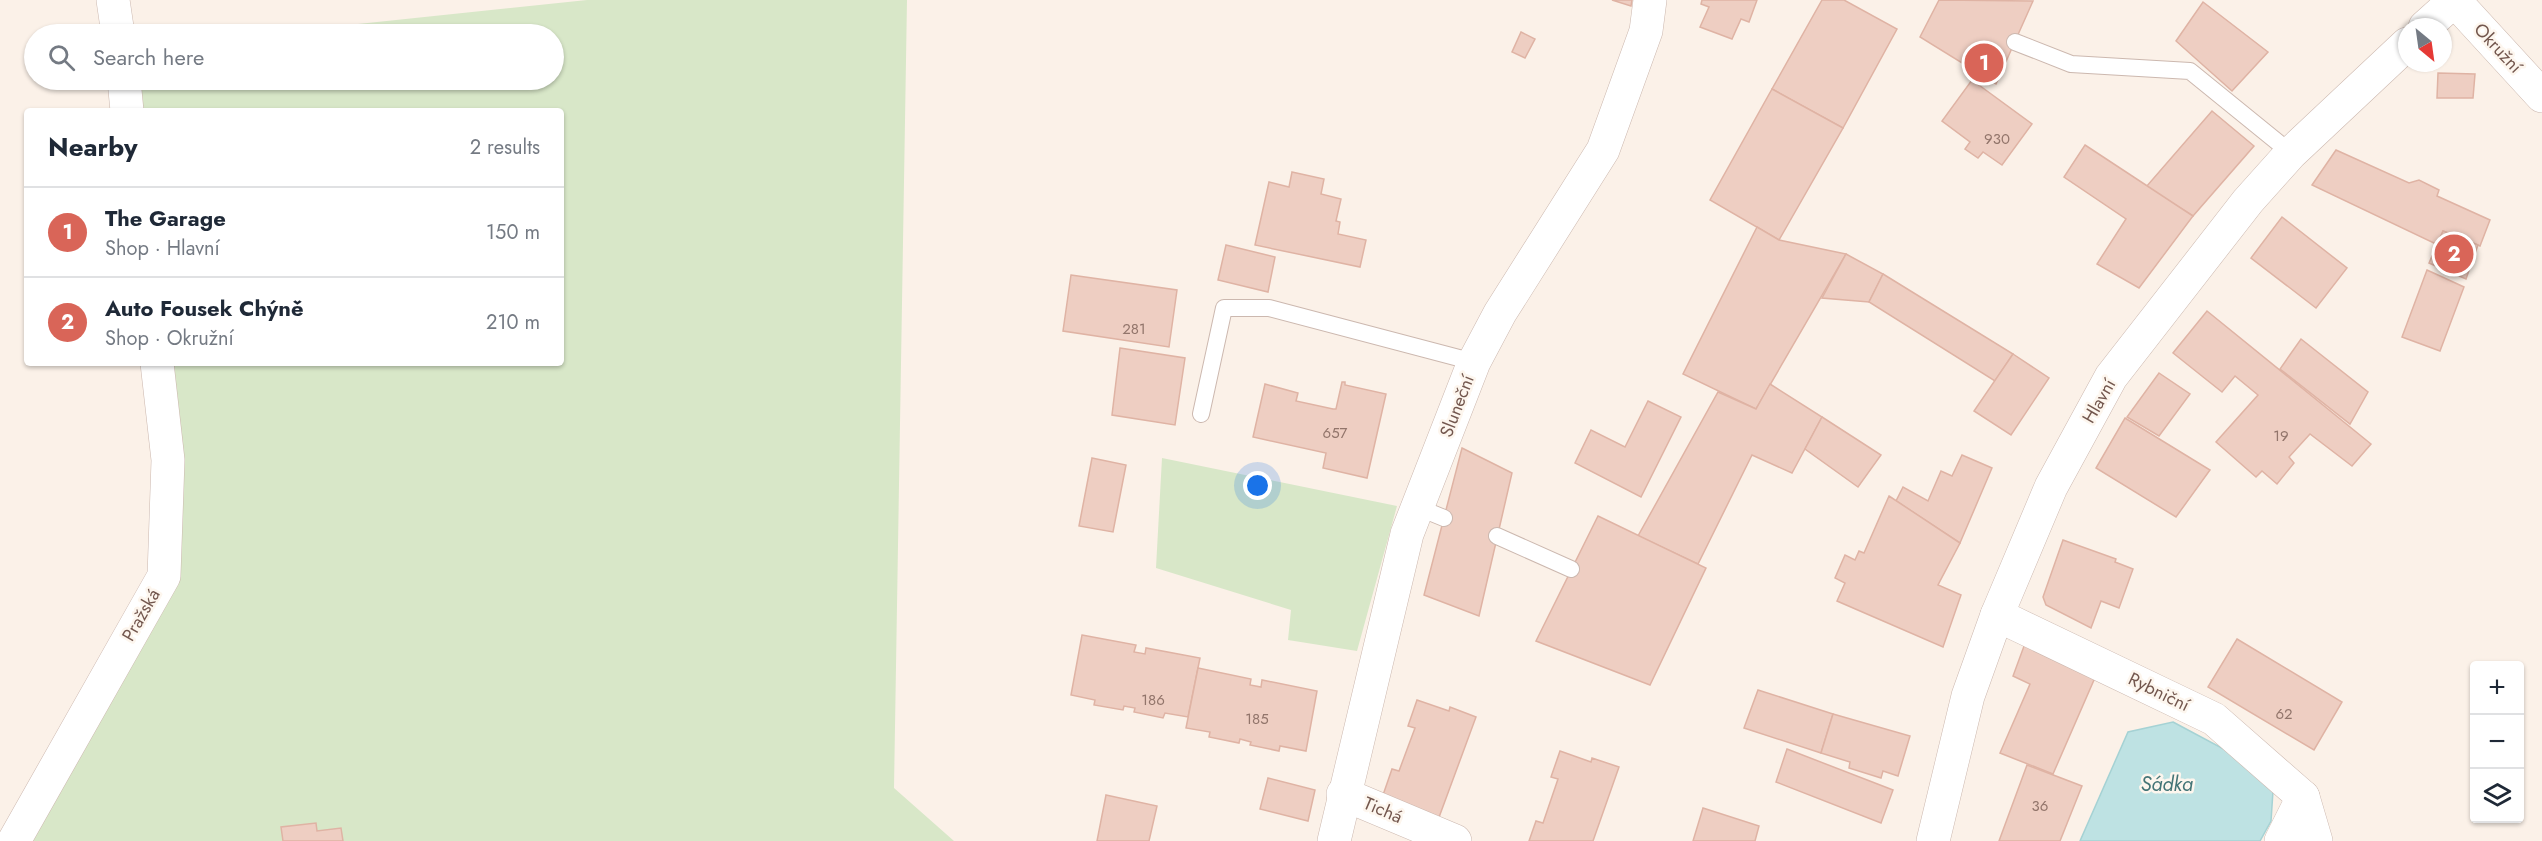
<!DOCTYPE html>
<html lang="en">
<head>
<meta charset="utf-8">
<style>
  body { margin:0; font-family:Jost,sans-serif; background:#f2f2f3; color:#1f2937 }
  .controls { position:absolute; right:18px; bottom:18px; display:grid; overflow:hidden; border-radius:6px; box-shadow:0 2px 4px #0004 }
  .controls button { width:54px; height:54px; display:grid; place-items:center; padding:0; border:0; border-bottom:2px solid #e0e1e3; background:#fff; color:#1f2937; font:30px sans-serif }
  .compass { position:absolute; left:2398px; top:18px; width:54px; height:54px; border-radius:50%; background:#fff; box-shadow:0 2px 4px #0004; rotate:151deg }
  .you { position:absolute; left:1258px; top:486px; width:21px; height:21px; margin:-15px; border:4px solid #fff; border-radius:50%; background:#1a73e8; box-shadow:0 0 0 9px #1a73e833 }
  .badge { display:grid; place-items:center; width:39px; height:39px; border-radius:50%; background:#d96558; color:#fff; font-size:20px; font-weight:700 }
  .pin { position:absolute; translate:-50% -50%; border:3px solid #fff; box-shadow:0 2px 6px #0006 }
  .list { margin:0; padding:0; list-style:none }
  h2 { display:flex; justify-content:space-between; align-items:center; height:78px; margin:0; padding:0 24px; font-size:26px }
  h2 small { font-size:20px; font-weight:400; color:#747a83 }
  .list li { display:grid; grid-template-columns:39px 1fr auto; gap:18px; align-items:center; box-sizing:border-box; height:90px; padding:0 24px; border-top:2px solid #e0e1e3 }
  .list b { display:block; font-size:22px; white-space:nowrap }
  .list p { margin:0; font-size:20px; white-space:nowrap; color:#747a83 }
  .list em { font-size:20px; font-style:normal; color:#747a83 }
  .icon { flex:none; width:33px; height:33px; fill:none; stroke:currentColor; stroke-width:2; stroke-linecap:round; stroke-linejoin:round }
  .map { position:relative; flex:none; width:2542px; height:841px; overflow:hidden }
  .search { position:absolute; background:#fff; box-shadow:0 2px 4px #0004; left:24px; top:24px; width:540px; height:66px; display:flex; align-items:center; gap:15px; box-sizing:border-box; padding:0 21px; border-radius:33px; color:#747a83; font-size:22px }
  .panel { position:absolute; background:#fff; box-shadow:0 2px 4px #0004; left:24px; top:108px; width:540px; height:258px; border-radius:6px }
  .map>svg:first-child { display:block }
  .green { fill:#d8e7c8 }
  .water { fill:#bee2e3; stroke:#a5d2d4; stroke-width:1.5 }
  .building { fill:#eecec2; stroke:#dfb3a4; stroke-width:1.5 }
  .lines { fill:none; stroke-linecap:round; stroke-linejoin:round }
  .service-casing { stroke:#ccb8af; stroke-width:18 }
  .minor-casing { stroke:#ccb8af; stroke-width:34 }
  .tertiary-casing { stroke:#ccb8af; stroke-width:34 }
  .service { stroke:#fff; stroke-width:16 }
  .minor { stroke:#fff; stroke-width:33 }
  .tertiary { stroke:#fff; stroke-width:33 }
  .labels { text-anchor:middle; stroke-width:5; stroke-linejoin:round; paint-order:stroke }
  .number-label { font-size:15px; fill:#92756b }
  .street-label { font-size:18px; fill:#73574e; stroke:#fdf6ee }
  .water-label { font-size:20px; font-style:italic; fill:#437476; stroke:#fdf6ee }
</style>
</head>
<body>
<div class="map">
<svg width="2542" height="841" viewBox="0 0 2542 841">
  <rect width="100%" height="100%" fill="#fbf1e8"/>
  <g class="green">
    <path d="M587 0H907L894 788 954 841H14L164 576 157 363H561V111H127L124 80H554V34H263Z"/>
    <path d="M1162 458 1397 506 1357 651 1288 640 1291 610 1156 568Z"/>
  </g>
  <path class="water" d="M2173 722 2250 763 2273 791 2271 821 2260 841H2080L2128 732Z"/>
  <g class="building">
    <path d="M1612 0H1632L1631 6Z"/>
    <path d="M1702 0H1757L1749 22 1741 19 1732 39 1700 27 1709 7 1701 4Z"/>
    <path d="M1822 0H1844L1897 29 1843 128 1772 89Z"/>
    <path d="M1939 0 2033 1 1996 84 1920 37Z"/>
    <path d="M2203 2 2268 52 2232 91 2176 41Z"/>
    <path d="M1521 32 1535 39 1525 58 1512 52Z"/>
    <path d="M2438 73 2475 74 2473 98H2437Z"/>
    <path d="M1972 80 2032 124 2002 165 1983 152 1978 158 1965 149 1970 142 1942 121Z"/>
    <path d="M1772 89 1843 128 1779 240 1710 200Z"/>
    <path d="M2212 111 2254 146 2193 216 2146 187Z"/>
    <path d="M2085 145 2193 216 2139 288 2097 264 2126 219 2064 177Z"/>
    <path d="M2336 150 2409 183 2419 180 2439 190 2437 196 2490 220 2480 246 2443 231 2438 245 2312 185Z"/>
    <path d="M1292 172 1324 179 1321 194 1341 199 1336 221 1340 222 1338 234 1366 240 1360 267 1255 245 1269 182 1289 187Z"/>
    <path d="M2282 217 2347 268 2316 308 2251 258Z"/>
    <path d="M1757 227 1779 240 1846 254 1756 409 1683 374Z"/>
    <path d="M2443 231 2478 245 2466 279 2429 263Z"/>
    <path d="M1226 245 1275 257 1268 292 1218 280Z"/>
    <path d="M1846 254 1883 274 1869 302 1822 298Z"/>
    <path d="M2427 270 2464 287 2440 351 2402 337Z"/>
    <path d="M1883 274 2013 354 1995 381 1869 302Z"/>
    <path d="M1071 275 1177 290 1169 347 1063 331Z"/>
    <path d="M2207 311 2371 444 2352 466 2310 434 2289 457 2294 463 2277 484 2262 471 2256 477 2216 442 2258 395 2235 376 2222 392 2173 353Z"/>
    <path d="M2301 339 2368 392 2350 424 2280 369Z"/>
    <path d="M1120 348 1185 358 1175 425 1112 415Z"/>
    <path d="M2013 354 2049 378 2011 435 1974 411Z"/>
    <path d="M2159 373 2190 394 2159 436 2127 417Z"/>
    <path d="M1342 382H1345V385L1386 394 1367 478 1323 468 1326 453 1253 437 1265 384 1298 393 1296 401 1333 409H1336Z"/>
    <path d="M1770 384 1822 417 1792 473 1752 455 1698 564 1638 536 1718 392 1756 409Z"/>
    <path d="M1648 401 1681 417 1641 497 1575 463 1591 430 1625 447Z"/>
    <path d="M1822 417 1881 455 1858 487 1805 449Z"/>
    <path d="M2125 418 2210 470 2176 517 2096 468Z"/>
    <path d="M1462 448 1512 473 1479 616 1424 595Z"/>
    <path d="M1962 455 1992 468 1960 543 1896 501 1903 487 1928 501 1941 471 1952 476Z"/>
    <path d="M1092 458 1126 465 1113 532 1079 526Z"/>
    <path d="M1889 496 1960 543 1938 585 1961 595 1943 647 1837 601 1845 583 1835 578 1845 555 1855 560 1859 551 1864 553Z"/>
    <path d="M1598 516 1706 568 1650 685 1536 641Z"/>
    <path d="M2063 540 2116 559 2115 562 2133 569 2119 608 2101 601 2091 628 2046 605 2043 597Z"/>
    <path d="M1082 635 1136 645 1134 652 1145 654 1146 648 1200 658 1188 717 1165 713 1163 718 1134 712 1135 708 1124 706 1123 710 1094 705 1095 700 1071 695Z"/>
    <path d="M2027 638 2097 673 2053 774 2000 753 2030 684 2013 676Z"/>
    <path d="M2237 639 2342 702 2314 750 2208 687Z"/>
    <path d="M1198 668 1251 679 1250 685 1261 687 1262 680 1317 691 1306 751 1280 746 1279 751 1250 745 1251 742 1240 739 1239 743 1209 737 1210 732 1186 728Z"/>
    <path d="M1758 690 1833 714 1821 753 1744 728Z"/>
    <path d="M1417 700 1449 711 1450 707 1476 717 1438 820 1383 795 1392 769 1399 771 1415 728 1408 726Z"/>
    <path d="M1833 714 1910 736 1898 776 1883 771 1881 778 1849 768 1850 762 1821 753Z"/>
    <path d="M1787 749 1893 790 1881 823 1776 782Z"/>
    <path d="M1560 751 1591 762 1592 758 1619 767 1593 841H1529L1536 821 1543 823 1558 779 1551 777Z"/>
    <path d="M2027 765 2082 786 2060 841H1999Z"/>
    <path d="M1268 778 1315 790 1308 821 1260 809Z"/>
    <path d="M1106 795 1157 806 1149 841H1097Z"/>
    <path d="M1703 808 1759 826 1755 841H1693Z"/>
    <path d="M316 823 317 831 341 828 343 841H283L281 827Z"/>
  </g>
  <g class="lines">
    <g class="service-casing">
      <g id="service">
        <path d="M2015 42 2071 64 2190 71 2291 153"/>
        <path d="M1201 414 1224 308H1269L1474 362"/>
        <path d="M1417 507 1444 518"/>
        <path d="M1497 536 1571 569"/>
      </g>
    </g>
    <g class="minor-casing">
      <g id="minor">
        <path d="M113 0 118 34"/>
        <path d="M2454 0 2542 96"/>
        <path d="M124 80 127 111"/>
        <path d="M1997 615 2214 719 2303 797 2316 841"/>
        <path d="M1343 794 1455 841"/>
        <path d="M14 841 164 576 168 460 157 363"/>
        <path d="M1334 841 1407 534 1474 362 1500 313 1603 150 1646 31 1650 0"/>
        <path d="M2281 841 2303 797"/>
      </g>
    </g>
    <g class="tertiary-casing">
      <g id="tertiary">
        <path d="M2425 27 2455 0"/>
        <path d="M1933 841 1968 696 1997 615 2051 487 2111 377 2248 201 2291 153 2407 44"/>
      </g>
    </g>
    <use href="#service" class="service"/>
    <use href="#minor" class="minor"/>
    <use href="#tertiary" class="tertiary"/>
  </g>
  <g class="labels">
    <g class="number-label">
      <text x="1997" y="144">930</text>
      <text x="1134" y="334">281</text>
      <text x="1335" y="438">657</text>
      <text x="2281" y="441">19</text>
      <text x="1153" y="705">186</text>
      <text x="2284" y="719">62</text>
      <text x="1257" y="724">185</text>
      <text x="2040" y="811">36</text>
    </g>
    <g class="street-label">
      <text transform="translate(2498 48) rotate(47)" y="6">Okružní</text>
      <text transform="translate(2099 401) rotate(-60)" y="6">Hlavní</text>
      <text transform="translate(1457 406) rotate(-69)" y="6">Sluneční</text>
      <text transform="translate(141 615) rotate(-60)" y="6">Pražská</text>
      <text transform="translate(2159 692) rotate(26)" y="6">Rybniční</text>
      <text transform="translate(1383 810) rotate(23)" y="6">Tichá</text>
    </g>
    <g class="water-label">
      <text x="2167" y="791">Sádka</text>
    </g>
  </g>
</svg>
<div class="controls">
<button>+</button>
<button>−</button>
<button><svg class="icon" aria-label="layers" viewBox="0 0 24 24"><path d="M12 4l9 5-9 5-9-5zM3 14l9 5 9-5"/></svg></button>
</div>
<svg class="compass" viewBox="-18 -18 36 36"><path d="M0-13l5 13h-10z" fill="#e53935"/><path d="M0 13l5-13h-10z" fill="#747a83"/></svg>
<div class="you"></div>
<div class="pin badge" style="left:1984px;top:63px">1</div>
<div class="pin badge" style="left:2454px;top:254px">2</div>
<div class="search"><svg class="icon" aria-label="search" viewBox="0 0 24 24"><circle cx="10" cy="10" r="6"/><path d="M15 15l6 6"/></svg>Search here</div>
<section class="panel">
<h2>Nearby<small>2 results</small></h2>
<ul class="list">
<li><span class="badge">1</span><div><b>The Garage</b><p>Shop · Hlavní</p></div><em>150 m</em></li>
<li><span class="badge">2</span><div><b>Auto Fousek Chýně</b><p>Shop · Okružní</p></div><em>210 m</em></li>
</ul>
</section>
</div>
</body>
</html>
